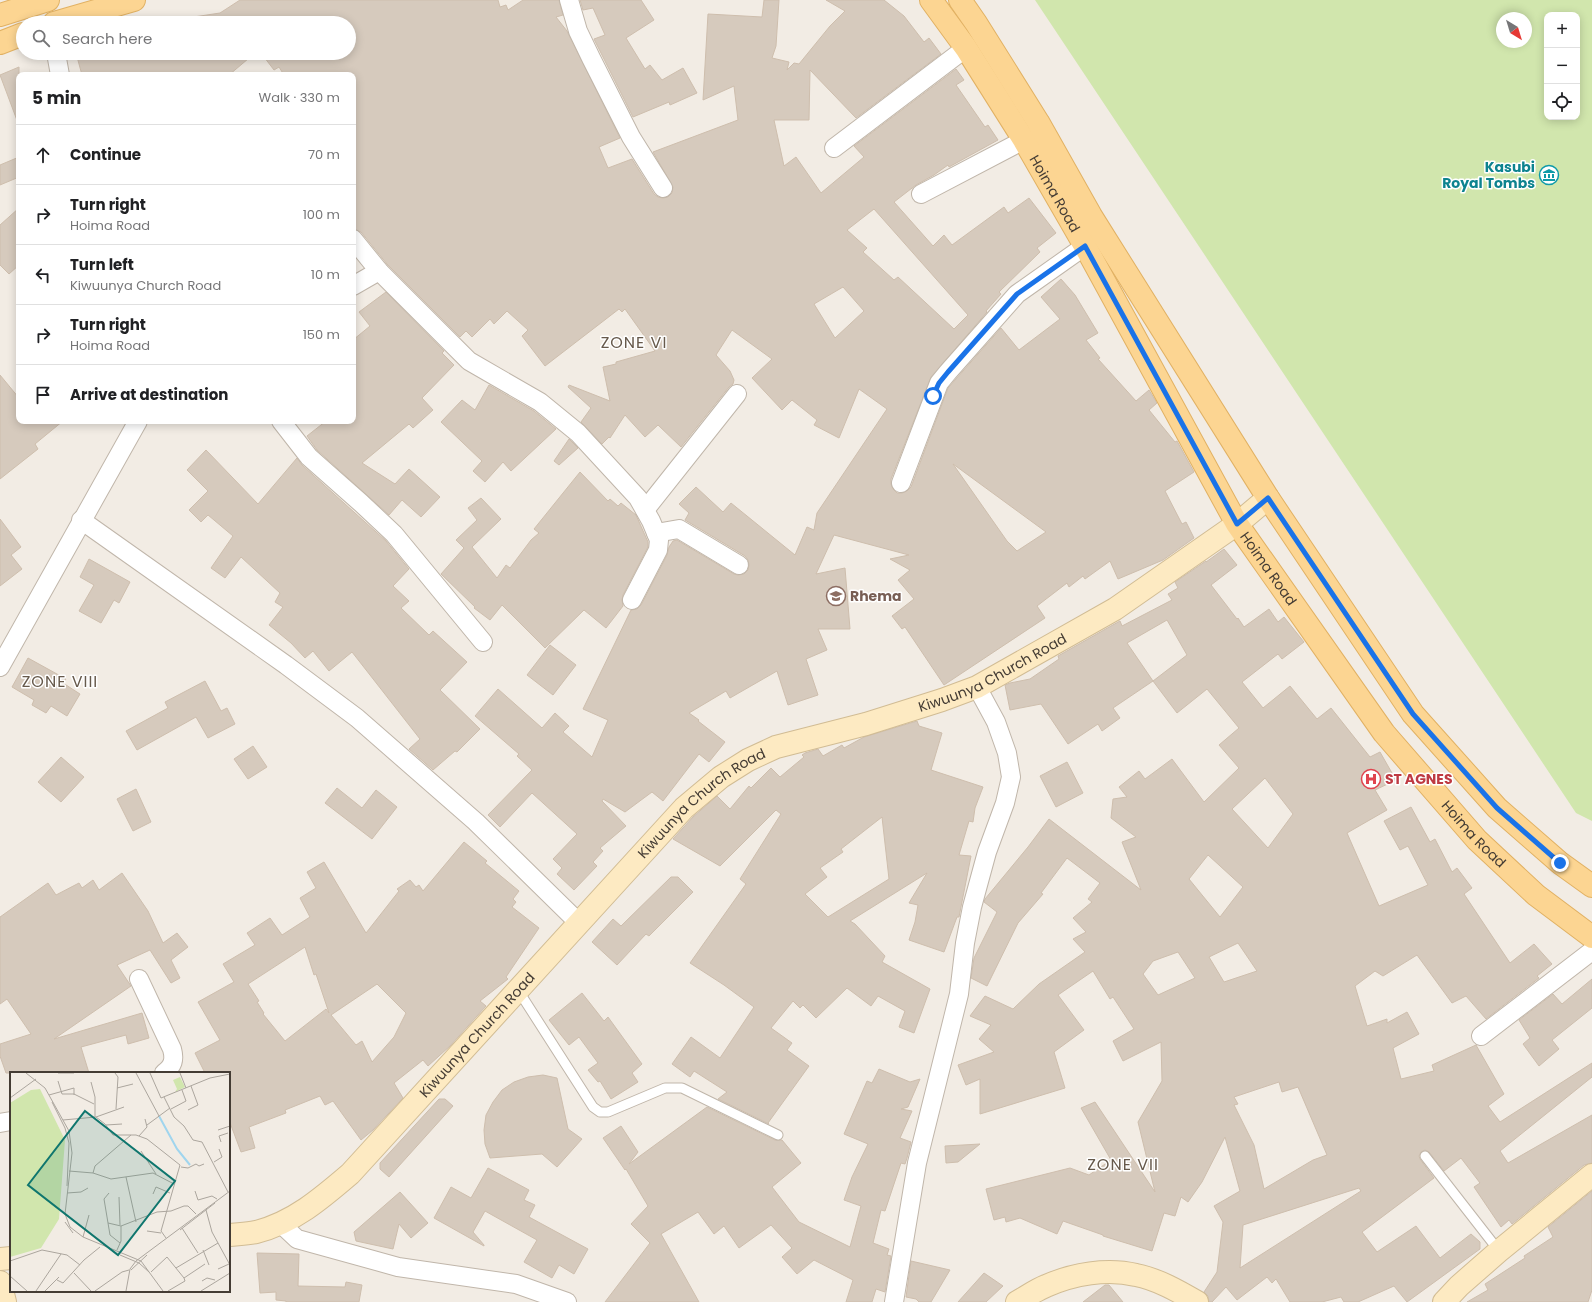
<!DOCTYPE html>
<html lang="en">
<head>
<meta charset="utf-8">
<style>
  body { margin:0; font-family:Poppins,sans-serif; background:#f2f2f2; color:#202124 }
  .controls { position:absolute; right:12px; top:12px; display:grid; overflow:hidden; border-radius:8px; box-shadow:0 2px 10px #0003 }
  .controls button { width:36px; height:36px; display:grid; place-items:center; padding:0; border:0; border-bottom:1px solid #e0e0e0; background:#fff; color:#202124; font:20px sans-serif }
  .compass { position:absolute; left:1496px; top:12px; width:36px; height:36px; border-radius:50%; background:#fff; box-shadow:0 2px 10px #0003; rotate:142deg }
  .stop { position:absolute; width:12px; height:12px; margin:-9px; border:3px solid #1a73e8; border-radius:50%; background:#fff }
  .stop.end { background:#1a73e8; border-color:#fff; box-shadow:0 1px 4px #0008 }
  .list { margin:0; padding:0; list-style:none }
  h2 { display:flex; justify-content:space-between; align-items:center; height:52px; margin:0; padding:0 16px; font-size:17px }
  h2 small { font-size:13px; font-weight:400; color:#757577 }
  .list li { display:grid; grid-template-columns:26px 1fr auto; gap:12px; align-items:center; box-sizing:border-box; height:60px; padding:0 16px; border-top:1px solid #e0e0e0 }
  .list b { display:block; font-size:15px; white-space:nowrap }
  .list p { margin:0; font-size:13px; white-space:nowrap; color:#757577 }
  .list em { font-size:13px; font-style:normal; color:#757577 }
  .icon { flex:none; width:22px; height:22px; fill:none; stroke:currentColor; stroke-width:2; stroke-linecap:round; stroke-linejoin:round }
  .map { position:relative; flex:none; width:1592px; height:1302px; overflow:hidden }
  .search { position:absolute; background:#fff; box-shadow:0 2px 10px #0003; left:16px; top:16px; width:340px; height:44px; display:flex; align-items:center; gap:10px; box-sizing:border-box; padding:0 14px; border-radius:22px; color:#757577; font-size:15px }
  .panel { position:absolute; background:#fff; box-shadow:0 2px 10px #0003; left:16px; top:72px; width:340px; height:352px; border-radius:8px }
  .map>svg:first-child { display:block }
  .green { fill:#d1e6ad; fill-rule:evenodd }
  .building { fill:#d6cabd; stroke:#cebead; fill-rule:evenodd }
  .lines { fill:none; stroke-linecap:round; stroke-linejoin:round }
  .lane-casing { stroke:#c0b6aa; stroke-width:11 }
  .street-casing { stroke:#c0b6aa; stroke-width:20 }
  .secondary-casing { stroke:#d1bc94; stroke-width:24 }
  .primary-casing { stroke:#e1b163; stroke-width:24 }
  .lane { stroke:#fff; stroke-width:9 }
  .street { stroke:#fff; stroke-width:18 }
  .secondary { stroke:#fdeac2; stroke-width:22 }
  .primary { stroke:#fcd592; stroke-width:22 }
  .route { stroke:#1a73e8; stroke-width:5 }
  .labels { text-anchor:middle; stroke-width:3; stroke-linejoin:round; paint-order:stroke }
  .culture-label { font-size:14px; font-weight:bold; fill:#0d838f; stroke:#fff; text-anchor:end }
  .street-label { font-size:14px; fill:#443c34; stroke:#fff }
  .education-label { font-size:14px; font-weight:bold; fill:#785e54; stroke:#fff; text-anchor:start }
  .health-label { font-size:14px; font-weight:bold; fill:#be3a42; stroke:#fff; text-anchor:start }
  .quarter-label { font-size:16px; letter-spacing:1px; fill:#66594b; stroke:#fff }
  .inset-river { fill:none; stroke:#a0d5ee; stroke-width:2 }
  .inset-road { fill:none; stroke:#aca69e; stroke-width:1 }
  .view { fill:#0f766e; fill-opacity:0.15; stroke:#0f766e; stroke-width:2 }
  .inset-edge { fill:none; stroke:#443c34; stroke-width:2 }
</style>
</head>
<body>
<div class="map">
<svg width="1592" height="1302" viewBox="0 0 1592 1302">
  <rect width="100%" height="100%" fill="#f2ece4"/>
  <path class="green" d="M1035 0H1592V821L1576 813ZM1547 15H1577V117H1547ZM1502 18H1526V42H1502Z"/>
  <g class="building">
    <path d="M240 0H498L500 7 506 5 508 10 523 0H559L563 15 556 17 567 31 620 138 599 147 608 168 632 159 654 194 658 197 663 198 668 197 672 193 673 187 653 152 738 120 734 86 703 100 708 14 762 17 764 0H779L776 46 772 58 789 62 787 70 794 63 799 64 830 26 845 11 826 0H884L904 16 924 42 929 38 941 54 856 118 810 70 809 120H774L784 166 796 157 821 193 864 157 854 146 956 69 964 80 956 85 985 127 988 125 998 140 949 167 948 165 934 175 916 185 894 202 933 246 944 235 952 245 1004 207 1008 213 1029 198 1056 233 1037 248 1040 252 999 292 1001 294 986 311 987 312 931 377 891 479V484L893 489 897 493H902L907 491 911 487 948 388 1001 328 1019 350 1060 319 1041 297 1061 279 1075 295 1098 333 1086 340 1100 358 1098 359 1136 401 1149 390 1157 403 1149 410 1175 442 1177 441 1194 472 1165 491 1182 524 1186 522 1194 538 1163 560 1118 579 1110 561 1085 579 1083 576 1069 587 1067 583 1037 606 1045 618 944 685 905 627 902 629 892 616 914 599 898 580 910 570 890 559 909 555 834 535 816 574 845 568 850 629H818L827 650 806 659 818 695 788 705 777 671 730 698 726 691 689 713 699 720 698 721 725 742 709 762 699 754 663 801 652 792 625 812 603 799 602 801 626 826 600 848 603 851 593 862 597 866 574 890 557 874 562 868 553 859 577 834 532 793 500 827 488 815 532 770 517 756 519 754 475 716 498 689 542 728 555 713 569 726 563 732 592 757 608 720 583 709 631 610 637 609 641 605 667 555 669 547 673 541 677 540 734 574 738 575 744 574 748 570 749 565 748 560 745 556 685 520 689 513 679 504 696 487 723 512 731 503 795 555 807 527 814 530 817 513 887 409 859 389 839 438 814 425 817 420 792 400 782 410 752 378 772 359 732 330 716 355 730 371 734 380 733 384 729 387 681 447 658 425 645 437 625 415 610 438 609 437 602 444 581 422 591 408 568 387 569 385 610 401 603 367 616 364V362L655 351 625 309 622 312 619 309 545 366 522 336 528 330 507 311 494 324 490 319 472 337 466 331 460 337 387 264 361 232 353 229V75H284L279 67 274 70 261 53H349V23H154L220 13ZM874 209 968 315 954 329 898 277 894 280 863 252 867 248 847 230ZM843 287 864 311 835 338 814 304ZM953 464 1046 532 1017 551 1007 541Z"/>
    <path d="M580 0H641L654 20 626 38 645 69 650 65 662 80 683 68 697 93 670 105 669 102 633 117 594 39 605 35 593 8 583 10Z"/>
    <path d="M76 53H255L229 75H82Z"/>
    <path d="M19 67V122L18 123 0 75Z"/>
    <path d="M19 157V177L0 185V165Z"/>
    <path d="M19 208V265L9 274 0 265V225Z"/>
    <path d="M386 292 444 351 442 353 454 365 422 398 433 410 413 428 409 424 362 463 395 484 409 469 440 497 421 517 402 500 389 515 317 450 307 436 326 421H353V340L370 326 359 312Z"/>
    <path d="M0 375 19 398V421H63L35 444 38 449 0 479Z"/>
    <path d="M489 385 534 411 556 429 511 471 503 462 485 482 473 471 482 461 441 422 462 400 475 410Z"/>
    <path d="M569 439 578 448 559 465 554 461Z"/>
    <path d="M206 450 258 504 297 458 302 465 386 541 409 569 393 586 409 601 401 608 429 635 433 631 467 662 440 690 480 729 457 752 455 751 433 770 409 749 420 739 352 652 329 671 313 651 305 658 291 643 269 625 283 607 275 602 280 593 241 557 225 578 211 568 233 536 208 515 201 522 189 510 208 491 187 470Z"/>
    <path d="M580 472 608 501 610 499 618 506 621 503 636 515 648 542V547L623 595 622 600 623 606 606 628 584 610 545 648 502 605 490 620 474 608 475 607 441 574 464 548 456 540 477 520 468 508 481 498 501 519 472 547 497 578 506 565 510 568 531 540 539 533 534 529Z"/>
    <path d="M0 519 21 547 11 555 22 569 0 586Z"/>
    <path d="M1224 549 1237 565 1211 585 1237 619 1238 618 1244 627 1269 609 1278 622 1284 617 1304 642 1282 659 1278 654 1242 682 1263 708 1290 686 1317 719 1331 708 1370 757 1380 752 1396 780 1375 790 1387 810 1347 833 1379 906 1428 885 1408 846 1400 850 1384 821 1411 807 1430 842 1435 839 1452 872 1457 868 1472 888 1464 894 1510 963 1534 944 1552 964 1537 976 1539 978 1486 1019 1466 996 1452 1003 1417 955 1383 976 1375 971 1355 986 1367 1026 1387 1019V1023L1407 1012 1419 1034 1393 1048 1401 1079 1434 1071 1432 1065 1476 1045 1504 1094 1488 1106 1500 1122 1592 1063V1077L1500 1151 1508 1163 1592 1115V1163L1584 1165 1512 1224 1509 1220 1501 1227 1474 1187 1480 1183 1461 1158 1444 1171 1429 1152 1425 1150 1421 1152 1419 1156 1420 1159 1434 1178 1362 1232 1377 1252 1416 1226 1440 1258 1471 1234 1480 1242V1249L1407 1302 1394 1286 1358 1302H1344L1341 1297 1322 1302H1290L1276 1279 1272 1283 1267 1277 1237 1300 1226 1287 1212 1302H1209L1208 1296 1204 1292 1217 1272 1223 1222 1214 1206 1240 1191 1225 1137 1202 1182 1188 1202 1181 1197 1175 1216 1164 1213 1152 1251 1103 1236V1235L1063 1221 1057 1234 1020 1218 1006 1222 1005 1217 994 1220 986 1189 1070 1168 1089 1175 1111 1160 1081 1108 1095 1102 1155 1192 1138 1122 1162 1081 1161 1042 1123 1061 1113 1041 1134 1029 1113 997 1110 999 1093 971 1058 995 1084 1030 1054 1052 1065 1088 980 1114V1079L966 1085 958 1065 994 1052 979 1039 991 1025 970 1016 985 996 1013 1009 1039 984 1085 952 1073 939 1086 932 1073 918 1092 902 1088 899 1100 883 1067 858 1041 893 1043 894 1018 923 987 986 971 978 974 958 997 912 984 902 985 899 1028 847 1049 819 1141 890 1122 842 1136 837 1111 818 1113 799 1127 797 1119 787 1139 771 1145 779 1172 759 1204 802 1239 768 1219 745 1239 728 1207 689 1177 713 1153 681 1113 708 1120 718 1102 731 1098 724 1068 744 1041 704 1010 710 1005 685 1010 683 1030 679 1059 659 1058 656 1111 626 1120 621 1122 626 1172 600 1168 594 1178 588 1175 582 1206 561V562ZM1167 620 1187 655 1153 681 1127 643ZM1265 778 1293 814 1268 848 1232 809ZM1208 855 1243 887 1220 917 1189 879ZM1238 943 1257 971 1224 982 1209 957ZM1178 952 1195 978 1158 995 1143 974 1153 961ZM1279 1082 1282 1092 1298 1087 1327 1155 1313 1160 1264 1189 1254 1145 1234 1105 1238 1104 1234 1097ZM1359 1188 1361 1191 1240 1268 1243 1225Z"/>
    <path d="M89 559 130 582 119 603 114 600 101 623 79 611 94 585 80 577Z"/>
    <path d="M550 645 576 665 553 695 527 675Z"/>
    <path d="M28 658 66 679 63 683 80 694 67 716 51 706 46 713 32 705 34 700 12 687Z"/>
    <path d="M205 681 221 711 227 708 235 724 208 738 196 717 137 750 126 731 168 708 165 702Z"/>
    <path d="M917 721 919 726 942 733 931 770 983 787 975 808 973 822 969 821 959 855 971 856 959 917H957L944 952 909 940 915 922 918 905 909 903 927 873 850 921 855 924 885 956 882 962 930 989 914 1033 899 1027 905 1011 878 996 871 1006 847 988 816 1018 803 1005 800 1008 793 1001 771 1028 792 1043 787 1050 809 1066 768 1123 769 1124 718 1099 727 1092 694 1071 690 1077 672 1064 691 1037 720 1058 754 1007 724 985 690 963 746 884 740 879 781 814 776 810 720 866 673 839 693 817 717 796 730 809 749 786 751 788 771 768 780 777 804 757 802 755 805 753 818 749 823 756 842 745 844 748 864 737ZM882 817 889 879 828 917 805 894 827 877 820 868 843 852 841 849Z"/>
    <path d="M253 746 267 767 248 779 234 759Z"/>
    <path d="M61 757 84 777 61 802 38 782Z"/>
    <path d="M1067 762 1083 793 1056 807 1040 776Z"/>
    <path d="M337 788 362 808 376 790 397 807 372 839 325 803Z"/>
    <path d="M136 789 151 822 133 831 117 799Z"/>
    <path d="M464 842 487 861 485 863 519 891 513 899 516 902 512 907 539 928 506 977 508 979 480 1001 486 1006 450 1046 428 1066 423 1060 394 1083 403 1098 373 1130 361 1140 333 1101 325 1105 320 1096 285 1110 286 1113 249 1127 255 1148 241 1152 229 1120V1073H205L195 1053 220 1040 198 1002 234 982 223 964 255 945 247 933 270 918 282 935 310 917 300 898 316 888 307 872 324 862 366 933 399 891 397 889 410 880 416 887 419 885 423 891ZM305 947 314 975 316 974 329 1013 326 1009 285 1041 263 1014 264 1013 257 1002 259 1001 248 984ZM377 984 406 1013 394 1037 372 1062 362 1041 356 1045 331 1015Z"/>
    <path d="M122 873 148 911 163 943 177 933 188 947 171 960 180 978 171 983 150 950 117 965 131 986 54 1039 142 1013 149 1038 128 1044 126 1035 81 1047 89 1073H6L0 1056V1044L31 1034 7 999 0 1004V917L48 883 56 895 79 883 82 888 93 880 99 890Z"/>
    <path d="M671 877H678L693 892 649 936 646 934 617 965 592 942 613 919 621 926Z"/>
    <path d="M1592 979V1008L1552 1040 1559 1049 1539 1066 1523 1044 1530 1038 1519 1020 1553 994 1562 1004Z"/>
    <path d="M582 993 604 1021 608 1017 642 1064 632 1073 638 1082 611 1099 600 1081 598 1082 588 1070 598 1063 579 1037 569 1045 549 1020Z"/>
    <path d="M879 1069 910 1082 920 1079 908 1107 901 1109 912 1111 900 1138 911 1142 907 1158 905 1164 901 1163 885 1211 881 1210 873 1243 889 1249 887 1255 891 1256 885 1292 876 1289 872 1302H846L853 1280 814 1260 797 1274 782 1257 792 1248 771 1225 739 1248 724 1226 714 1234 698 1212 661 1234 699 1302H605L650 1243 631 1224 648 1206 626 1169 625 1170 603 1138 621 1126 638 1152 629 1164 707 1107 775 1140H782L801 1163 772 1187 799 1222 850 1247 861 1206 844 1200 852 1177 868 1144 844 1134 867 1081 872 1083Z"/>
    <path d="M543 1075 557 1078 568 1129 582 1139 557 1167 542 1154 490 1158 485 1144 484 1130 486 1115 493 1102 502 1090 514 1082 528 1077Z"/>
    <path d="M439 1099H445L453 1106 389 1177 380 1169V1163Z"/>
    <path d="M980 1144 958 1162 946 1163 945 1146Z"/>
    <path d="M488 1168 529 1190 524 1200 535 1205 529 1217 588 1249 574 1274 559 1265 552 1278 524 1262 537 1240 485 1211 473 1232 484 1245V1246L434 1218 451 1187 471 1198Z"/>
    <path d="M1592 1191V1290L1588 1302H1467L1488 1290 1485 1284 1525 1258 1524 1256 1553 1237 1548 1227Z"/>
    <path d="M400 1192 428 1223 411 1238 399 1224 393 1249 356 1241 354 1232Z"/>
    <path d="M257 1253 299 1254 298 1286 345 1287 346 1282 362 1285 359 1302H286V1301L276 1300V1292L260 1293Z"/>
    <path d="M911 1261 950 1270 931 1302H919L916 1299 906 1297Z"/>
    <path d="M984 1273 1003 1286 986 1302H958Z"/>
    <path d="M1105 1285H1109L1123 1302H1083Z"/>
  </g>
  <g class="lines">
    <g class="lane-casing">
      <g id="lane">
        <path d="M518 990 593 1107 600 1112H608L665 1088H682L778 1135"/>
        <path d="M1425 1156 1499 1251"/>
      </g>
    </g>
    <g class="street-casing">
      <g id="street">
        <path d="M569 0 578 31 591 58 631 137 663 188"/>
        <path d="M56 53 60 75"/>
        <path d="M834 148 966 48"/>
        <path d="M921 194 1024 140"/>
        <path d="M353 239 379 271 469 361 540 402 578 433 638 498 651 521 659 540 658 550 632 600"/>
        <path d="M353 286 379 271"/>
        <path d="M281 421 309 457 361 503 394 534 483 642"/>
        <path d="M901 483 939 383 948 372 1017 294 1085 246"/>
        <path d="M645 510 737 394"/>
        <path d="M81 520 286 665 357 718 476 822 579 923"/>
        <path d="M656 533 679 529 739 565"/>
        <path d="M0 667 138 421"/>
        <path d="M139 979 172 1049C175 1060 173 1066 164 1073"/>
        <path d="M1481 1036 1592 951"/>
        <path d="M0 1123 11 1121"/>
        <path d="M280 1223 297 1239 398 1267 516 1284 567 1302"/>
        <path d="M894 1302 917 1163 959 994 965 943 972 907 987 852 1005 803 1011 777 1007 753 996 722 977 687"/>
      </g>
    </g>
    <g class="secondary-casing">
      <g id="secondary">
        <path id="s1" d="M229 1235C238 1234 248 1234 256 1232 293 1223 322 1198 350 1174L684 808 721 777 748 760 776 747 866 724 942 700 977 687 1115 609 1237 524 1268 498"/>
        <path d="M0 1259 11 1258"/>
        <path d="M0 1282 5 1302"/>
        <path d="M1017 1302C1026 1297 1036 1290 1046 1286 1073 1274 1107 1268 1136 1275 1157 1279 1178 1291 1197 1302"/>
        <path d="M1444 1302 1459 1286 1499 1251 1592 1175"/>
      </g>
    </g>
    <g class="primary-casing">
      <g id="primary">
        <path id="s2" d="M931 0 966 48 1024 140 1085 246 1237 524 1384 733 1477 840 1536 895 1592 937"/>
        <path d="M960 0 976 23 1038 122 1091 216 1268 498 1413 714 1497 808 1560 863 1592 886"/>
        <path d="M0 15 48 0"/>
        <path d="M54 23 134 0"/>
        <path d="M0 43 23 34"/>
      </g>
    </g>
    <use href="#lane" class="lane"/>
    <use href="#street" class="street"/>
    <use href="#secondary" class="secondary"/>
    <use href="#primary" class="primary"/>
  </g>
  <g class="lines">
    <path class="route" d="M933 396 939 383 948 372 1017 294 1085 246 1237 524 1268 498 1413 714 1497 808 1560 863"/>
  </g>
  <defs>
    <g id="museum-ring" transform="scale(1)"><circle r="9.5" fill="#fff" stroke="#0f9aa8" stroke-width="1.5"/><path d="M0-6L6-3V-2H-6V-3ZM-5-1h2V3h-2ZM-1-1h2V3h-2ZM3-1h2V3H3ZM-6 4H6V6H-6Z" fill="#0f9aa8"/></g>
    <g id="school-ring" transform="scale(1)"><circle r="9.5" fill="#fff" stroke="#8d6e63" stroke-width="1.5"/><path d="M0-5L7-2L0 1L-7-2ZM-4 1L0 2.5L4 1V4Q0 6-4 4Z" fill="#8d6e63"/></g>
    <g id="hospital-ring" transform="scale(1)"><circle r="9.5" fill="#fff" stroke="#e0444e" stroke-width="1.5"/><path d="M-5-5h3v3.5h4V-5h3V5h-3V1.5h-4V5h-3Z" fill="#e0444e"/></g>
  </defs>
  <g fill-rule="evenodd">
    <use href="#museum-ring" x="1549" y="175"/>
    <use href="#school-ring" x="836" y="596"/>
    <use href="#hospital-ring" x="1371" y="779"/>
  </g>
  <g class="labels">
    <g class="culture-label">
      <text x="1535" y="172">Kasubi<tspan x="1535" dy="16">Royal Tombs</tspan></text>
    </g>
    <g class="street-label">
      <text dy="5" stroke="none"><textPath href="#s2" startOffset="230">Hoima Road</textPath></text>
      <text dy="5" stroke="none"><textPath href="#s2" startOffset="662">Hoima Road</textPath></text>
      <text dy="5" stroke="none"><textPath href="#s1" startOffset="975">Kiwuunya Church Road</textPath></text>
      <text dy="5" stroke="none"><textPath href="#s1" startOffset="651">Kiwuunya Church Road</textPath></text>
      <text dy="5" stroke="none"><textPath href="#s2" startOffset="998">Hoima Road</textPath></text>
      <text dy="5" stroke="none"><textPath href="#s1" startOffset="327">Kiwuunya Church Road</textPath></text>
    </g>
    <g class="education-label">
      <text x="850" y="601">Rhema</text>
    </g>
    <g class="health-label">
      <text x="1385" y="784">ST AGNES</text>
    </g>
    <g class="quarter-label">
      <text x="634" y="348">ZONE VI</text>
      <text x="60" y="687">ZONE VIII</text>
      <text x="1123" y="1170">ZONE VII</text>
    </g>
  </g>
  <g transform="translate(10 1072)">
    <rect width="220" height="220" fill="#f2ece4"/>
    <path d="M170 5 175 15 165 20 167 17 163 8ZM30 17 55 68 49 147 31 176 0 185V31L21 18Z" fill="#d1e6ad"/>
    <path class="inset-river" d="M149 44 167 77 180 93"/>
    <path class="inset-road" d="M16 1 35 16 59 59 62 81 55 142 60 155 73 165 131 189 153 219M48 1H64M105 1 108 5 106 37M126 1 149 44M140 1 151 26 200 6 220 2M170 1 176 16M48 9 52 22H64L84 32M81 10 85 25V45M107 16 123 12M39 23 64 16V23M154 25 164 45 174 54 183 68 192 70 218 120M0 26 26 7M42 30 55 56 59 71 57 114M161 37 176 29 172 18M178 38 188 33 181 14M86 45 114 35M53 48 86 45 95 52 103 63H126L137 67 170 93 151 159 156 166M96 53 112 52M137 53 160 36M208 58 220 54M129 64 137 55 135 47M211 70 209 64 218 61M131 79 146 102M204 90 212 85 209 77M171 95 178 96 186 92 189 94 194 92M59 99 83 101 101 107 143 101 164 112M83 101 85 94 121 63M116 105 126 150M185 119 188 128 202 124 207 127M57 121 71 120 78 116M99 121 94 127 100 163 110 171M143 122 146 115 160 121M109 125 110 153M196 138 202 160 220 193M55 150 63 161M98 151 111 154M172 156 188 181M170 158 205 131M137 159 151 161M73 165 79 143M107 178 111 169V154L147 140 161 139 174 134H178L186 142M193 178 199 193M110 183 129 191 139 200M0 189 32 178 57 183 70 193M166 196 208 171M208 197 219 192M121 198 137 183M141 200 157 185 174 206M64 201 81 219M0 204 17 219M174 206 195 192M47 208 53 211 74 188 90 175M192 209 197 206 205 208M26 219 51 182M35 219 49 205M85 219 112 200 119 198M116 219 120 197 126 189 220 119M158 219 175 209 174 206M191 219 220 201"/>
    <path class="view" d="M75 39 165 109 108 183 18 113Z"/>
    <rect width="220" height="220" class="inset-edge"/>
  </g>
</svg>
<div class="controls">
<button>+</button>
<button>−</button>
<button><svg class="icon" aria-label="locate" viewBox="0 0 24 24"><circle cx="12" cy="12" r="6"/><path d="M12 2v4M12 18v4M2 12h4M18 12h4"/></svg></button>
</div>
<svg class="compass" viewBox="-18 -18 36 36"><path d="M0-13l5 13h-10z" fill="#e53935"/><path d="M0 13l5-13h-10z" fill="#757577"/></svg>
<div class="stop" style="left:933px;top:396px"></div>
<div class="stop end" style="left:1560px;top:863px"></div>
<div class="search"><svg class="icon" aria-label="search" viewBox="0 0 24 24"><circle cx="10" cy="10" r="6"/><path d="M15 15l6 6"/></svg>Search here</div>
<section class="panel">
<h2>5 min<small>Walk · 330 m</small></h2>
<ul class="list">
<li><svg class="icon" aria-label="ahead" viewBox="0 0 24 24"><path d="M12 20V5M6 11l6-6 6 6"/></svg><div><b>Continue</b></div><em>70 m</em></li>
<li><svg class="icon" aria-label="right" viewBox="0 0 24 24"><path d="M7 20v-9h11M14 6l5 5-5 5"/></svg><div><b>Turn right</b><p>Hoima Road</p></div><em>100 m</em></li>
<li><svg class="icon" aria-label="left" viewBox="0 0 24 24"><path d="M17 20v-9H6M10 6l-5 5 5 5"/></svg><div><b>Turn left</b><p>Kiwuunya Church Road</p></div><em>10 m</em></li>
<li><svg class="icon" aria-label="right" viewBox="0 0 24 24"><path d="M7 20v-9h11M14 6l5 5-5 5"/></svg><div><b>Turn right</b><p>Hoima Road</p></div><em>150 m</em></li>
<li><svg class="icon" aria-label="arrive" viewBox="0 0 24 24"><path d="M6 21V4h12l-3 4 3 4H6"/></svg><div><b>Arrive at destination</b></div></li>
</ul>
</section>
</div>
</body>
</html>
